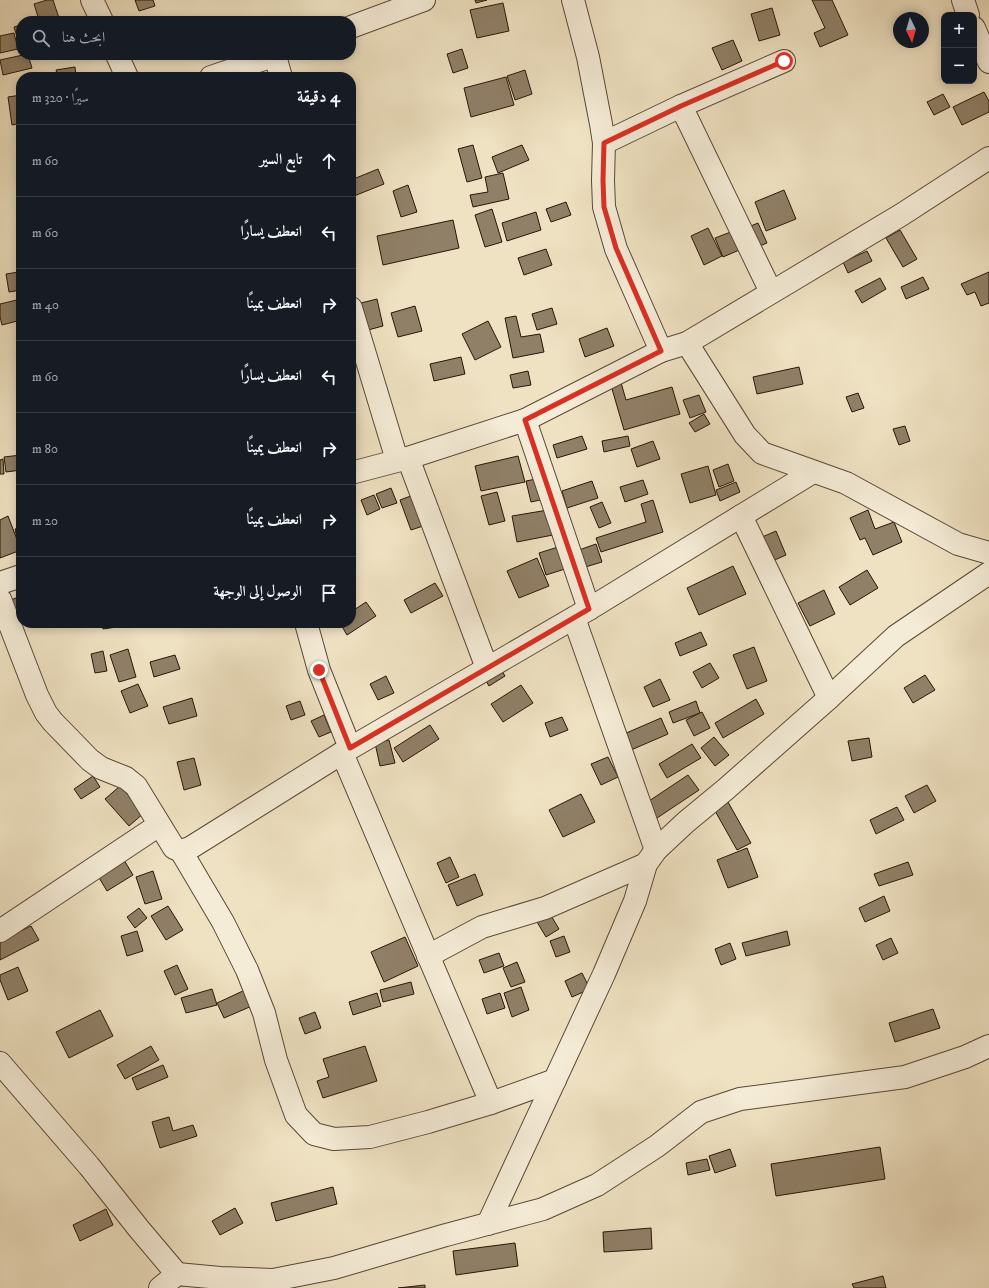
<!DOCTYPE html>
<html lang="ar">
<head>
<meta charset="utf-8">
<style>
  body { margin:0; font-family:"IM FELL DW Pica",Amiri,serif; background:#242831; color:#f1f3f6; direction:rtl }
  .controls { position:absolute; right:12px; top:12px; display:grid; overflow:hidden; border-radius:8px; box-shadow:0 2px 10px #0003 }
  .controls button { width:36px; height:36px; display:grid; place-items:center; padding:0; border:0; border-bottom:1px solid #363941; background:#171b24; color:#f1f3f6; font:20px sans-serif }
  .compass { position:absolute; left:893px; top:12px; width:36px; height:36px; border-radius:50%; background:#171b24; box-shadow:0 2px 10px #0003; rotate:175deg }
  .stop { position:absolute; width:12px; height:12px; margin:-9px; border:3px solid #d93025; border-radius:50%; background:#fff }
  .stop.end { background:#d93025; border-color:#fff; box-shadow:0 1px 4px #0008 }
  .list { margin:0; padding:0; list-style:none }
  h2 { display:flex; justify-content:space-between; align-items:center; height:52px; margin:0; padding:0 16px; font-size:17px }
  h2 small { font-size:13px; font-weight:400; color:#9ea1a6 }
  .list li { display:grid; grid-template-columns:26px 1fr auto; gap:12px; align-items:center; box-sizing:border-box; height:72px; padding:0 16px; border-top:1px solid #363941 }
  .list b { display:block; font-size:15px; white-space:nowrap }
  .list em { font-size:13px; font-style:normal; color:#9ea1a6 }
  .icon { flex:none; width:22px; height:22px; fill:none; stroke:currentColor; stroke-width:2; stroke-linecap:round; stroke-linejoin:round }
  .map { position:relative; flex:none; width:989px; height:1288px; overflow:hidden; direction:ltr }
  .search { position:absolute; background:#171b24; box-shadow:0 2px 10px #0003; left:16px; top:16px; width:340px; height:44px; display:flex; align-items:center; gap:10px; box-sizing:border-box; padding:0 14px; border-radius:16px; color:#9ea1a6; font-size:15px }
  .panel { position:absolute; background:#171b24; box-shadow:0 2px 10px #0003; left:16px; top:72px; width:340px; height:556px; border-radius:16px; direction:rtl }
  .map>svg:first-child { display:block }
  .building { fill:#908068; stroke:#291507 }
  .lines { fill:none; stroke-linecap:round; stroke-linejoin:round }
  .street-casing { stroke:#5a4836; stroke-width:24 }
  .street { stroke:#f5ecd7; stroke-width:22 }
  .route { stroke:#d93025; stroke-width:5 }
</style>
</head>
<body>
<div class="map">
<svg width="989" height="1288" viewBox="0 0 989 1288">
  <rect width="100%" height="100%" fill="#efe2c2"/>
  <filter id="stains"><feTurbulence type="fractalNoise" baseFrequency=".005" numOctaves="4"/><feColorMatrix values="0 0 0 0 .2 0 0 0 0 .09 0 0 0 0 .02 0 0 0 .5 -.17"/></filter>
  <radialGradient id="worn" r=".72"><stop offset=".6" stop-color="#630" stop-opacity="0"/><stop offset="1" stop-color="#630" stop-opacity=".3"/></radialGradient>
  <g class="building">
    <path d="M47 0H53L60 21H34L39 20 34 4Z"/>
    <path d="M135 0H153L155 6 139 11Z"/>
    <path d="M475 0H487L476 3Z"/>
    <path d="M812 0H832L848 35 820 47 814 33 825 28Z"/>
    <path d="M503 3 509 31 477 38 470 10Z"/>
    <path d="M772 8 780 35 759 41 751 14Z"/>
    <path d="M21 25V39L18 40 14 27Z"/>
    <path d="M14 33 18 49 0 53V36Z"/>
    <path d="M733 40 742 61 722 70 712 48Z"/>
    <path d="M462 49 468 68 453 73 447 54Z"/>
    <path d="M23 55H28L32 68 3 75 0 60Z"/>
    <path d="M75 67 76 77H58L56 70Z"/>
    <path d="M525 70 532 94 515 100 507 76Z"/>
    <path d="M506 77 514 105 471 117 464 88Z"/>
    <path d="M984 92 989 101V112L962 125 953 107Z"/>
    <path d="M943 94 950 107 934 115 927 102Z"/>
    <path d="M21 95V123L12 125 8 97Z"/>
    <path d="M473 145 482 178 467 182 458 149Z"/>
    <path d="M522 145 529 160 498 173 492 157Z"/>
    <path d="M378 169 384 184 354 196 351 188V180Z"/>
    <path d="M503 173 509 199 473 207 470 195 488 192 485 177Z"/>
    <path d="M408 185 417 212 401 217 393 191Z"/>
    <path d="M784 190 796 219 766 231 755 202Z"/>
    <path d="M566 202 571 215 551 222 546 209Z"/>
    <path d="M492 209 502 242 485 247 475 215Z"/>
    <path d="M536 212 541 230 507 241 502 223Z"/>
    <path d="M453 220 459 248 383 265 377 236Z"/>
    <path d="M758 223 767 243 755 248 746 228Z"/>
    <path d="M708 228 722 256 704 265 691 236Z"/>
    <path d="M736 230 744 248 723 257 715 238Z"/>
    <path d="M900 230 917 259 903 267 886 238Z"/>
    <path d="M546 249 552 265 524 275 518 258Z"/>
    <path d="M867 251 872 261 848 273 843 262Z"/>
    <path d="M19 272 21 290 9 292 6 274Z"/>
    <path d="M989 272V303L981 306 975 292 967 295 961 284Z"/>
    <path d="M923 277 929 289 906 299 901 287Z"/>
    <path d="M880 278 886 289 862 303 855 291Z"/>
    <path d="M21 299V320L2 325 0 317V304Z"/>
    <path d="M377 299 383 326 368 330 361 303Z"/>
    <path d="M415 306 422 331 398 337 391 313Z"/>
    <path d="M552 308 557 324 537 330 532 314Z"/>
    <path d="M516 316 521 337 540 334 544 352 513 358 505 318Z"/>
    <path d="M488 321 501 347 475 360 462 334Z"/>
    <path d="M607 328 614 346 585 357 579 339Z"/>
    <path d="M461 357 465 374 434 381 430 364Z"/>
    <path d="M799 367 803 384 757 394 753 377Z"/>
    <path d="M528 371 531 385 513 388 510 375Z"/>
    <path d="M620 379 626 400 672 387 680 414 624 430 610 382Z"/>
    <path d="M858 393 864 408 852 412 846 397Z"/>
    <path d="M699 395 706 412 690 418 683 400Z"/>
    <path d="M704 414 710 424 695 432 689 423Z"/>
    <path d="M905 426 910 441 899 445 893 429Z"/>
    <path d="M582 436 587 449 557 458 553 445Z"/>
    <path d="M628 436 630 446 604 452 602 441Z"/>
    <path d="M653 441 660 459 637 467 631 449Z"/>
    <path d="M21 455V470L6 472 4 457Z"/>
    <path d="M518 456 525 482 481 491 475 466Z"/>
    <path d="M3 459 4 474H0V460Z"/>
    <path d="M728 464 734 481 719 487 713 470Z"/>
    <path d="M708 466 716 495 690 503 681 474Z"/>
    <path d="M541 478 545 499 531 502 526 481Z"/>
    <path d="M643 480 648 494 625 502 620 487Z"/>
    <path d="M592 481 598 498 567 508 562 491Z"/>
    <path d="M736 482 740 492 720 501 716 490Z"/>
    <path d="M391 488 397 503 382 508 376 494Z"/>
    <path d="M497 492 505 521 489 525 481 496Z"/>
    <path d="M416 494 426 525 411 530 400 500Z"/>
    <path d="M374 495 380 509 367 515 361 500Z"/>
    <path d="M653 500 663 532 601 552 596 538 646 522 641 504Z"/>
    <path d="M602 502 611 523 599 528 590 507Z"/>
    <path d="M548 510 553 535 517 542 512 516Z"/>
    <path d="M868 510 875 529 894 522 902 542 873 555 865 538 860 540 850 518Z"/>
    <path d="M8 516 21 550 0 558V520Z"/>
    <path d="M21 528V543H18L15 529Z"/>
    <path d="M776 531 786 555 770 562 760 538Z"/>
    <path d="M596 544 602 562 582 568 576 551Z"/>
    <path d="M558 547 565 569 546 575 539 553Z"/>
    <path d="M537 558 549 586 519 598 507 571Z"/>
    <path d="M733 566 746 594 699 615 687 588Z"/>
    <path d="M867 570 878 588 850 605 839 587Z"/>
    <path d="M435 583 443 596 411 613 404 600Z"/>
    <path d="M824 590 835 614 810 626 798 603Z"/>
    <path d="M21 596V619L18 620 11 600Z"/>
    <path d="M366 602 376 616 347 635 340 623H351V612Z"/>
    <path d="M102 623H131V625L103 629Z"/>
    <path d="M701 632 707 645 680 656 675 643Z"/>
    <path d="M754 647 767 681 747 689 733 655Z"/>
    <path d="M128 649 136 677 119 682 110 655Z"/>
    <path d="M103 651 107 671 95 673 91 654Z"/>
    <path d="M175 655 180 669 154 677 150 662Z"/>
    <path d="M710 663 719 678 702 688 693 672Z"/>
    <path d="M498 664 505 676 489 686 482 674Z"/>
    <path d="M925 675 935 690 913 703 904 688Z"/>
    <path d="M386 676 394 693 378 700 370 684Z"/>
    <path d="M660 679 670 700 653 707 644 687Z"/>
    <path d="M138 684 148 706 130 713 121 691Z"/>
    <path d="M521 685 533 703 503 722 491 704Z"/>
    <path d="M192 698 197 716 169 724 163 707Z"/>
    <path d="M756 699 764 714 723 738 715 723Z"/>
    <path d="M300 701 305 715 291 720 286 706Z"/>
    <path d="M696 701 700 713 673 723 669 712Z"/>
    <path d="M702 712 710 728 694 736 686 720Z"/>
    <path d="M324 715 331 732 319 737 311 721Z"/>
    <path d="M562 717 568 730 550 737 545 723Z"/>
    <path d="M661 718 668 734 631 750 624 734Z"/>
    <path d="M430 725 439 739 403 762 394 748Z"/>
    <path d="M714 737 729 755 715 766 701 748Z"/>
    <path d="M869 738 872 757 852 761 848 741Z"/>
    <path d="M389 740 395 763 380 766 375 743Z"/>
    <path d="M692 744 701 758 667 778 659 764Z"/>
    <path d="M608 757 618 777 601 785 591 764Z"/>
    <path d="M194 758 201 785 184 790 177 762Z"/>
    <path d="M688 775 699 790 657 818 646 803Z"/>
    <path d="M93 776 100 787 81 799 74 789Z"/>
    <path d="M927 785 936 801 914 813 905 796Z"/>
    <path d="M120 786 144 813 129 826 105 799Z"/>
    <path d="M581 794 595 822 563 837 549 810Z"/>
    <path d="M728 802 751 843 737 850 714 809Z"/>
    <path d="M897 807 904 820 876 834 870 820Z"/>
    <path d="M747 848 758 877 728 888 717 860Z"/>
    <path d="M450 857 459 877 446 883 437 863Z"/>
    <path d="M124 860 133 875 107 891 98 876Z"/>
    <path d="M908 862 913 875 879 886 874 874Z"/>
    <path d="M153 871 162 899 145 904 136 877Z"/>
    <path d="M475 874 483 895 457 906 448 885Z"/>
    <path d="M884 896 890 911 865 922 859 908Z"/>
    <path d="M168 906 183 930 166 940 151 916Z"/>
    <path d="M139 908 147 918 135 928 127 917Z"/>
    <path d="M550 914 559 929 546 937 537 922Z"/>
    <path d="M31 926 39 940 0 960V941Z"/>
    <path d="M137 931 143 951 127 956 121 936Z"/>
    <path d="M787 931 790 945 746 956 742 943Z"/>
    <path d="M564 936 570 952 556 957 550 941Z"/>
    <path d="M405 937 418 966 384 982 371 952Z"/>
    <path d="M891 938 898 953 883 960 876 945Z"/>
    <path d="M730 943 736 959 721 965 715 949Z"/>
    <path d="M499 953 504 966 484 973 479 960Z"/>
    <path d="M517 962 525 982 511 987 503 968Z"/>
    <path d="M177 965 188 989 175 995 164 971Z"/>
    <path d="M18 967 28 991 8 1000 0 980V975Z"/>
    <path d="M582 973 590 989 572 997 565 981Z"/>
    <path d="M411 982 414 994 383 1002 380 990Z"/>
    <path d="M521 987 529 1010 512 1017 504 993Z"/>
    <path d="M212 989 217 1005 186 1013 181 998Z"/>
    <path d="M245 990 252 1006 224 1018 217 1003Z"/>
    <path d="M377 993 381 1006 353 1015 349 1002Z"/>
    <path d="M500 993 505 1008 487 1014 482 999Z"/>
    <path d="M933 1009 940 1028 895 1042 889 1023Z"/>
    <path d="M100 1010 113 1036 69 1058 56 1032Z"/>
    <path d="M315 1012 321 1028 305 1034 299 1018Z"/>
    <path d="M151 1046 159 1060 125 1079 117 1065Z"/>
    <path d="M365 1046 377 1081 323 1098 317 1081 329 1077 323 1059Z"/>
    <path d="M163 1065 168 1077 137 1090 132 1078Z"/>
    <path d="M169 1117 173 1131 193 1125 197 1136 160 1148 152 1122Z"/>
    <path d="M880 1147 885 1179 776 1196 771 1164Z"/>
    <path d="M730 1149 736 1166 715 1173 709 1156Z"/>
    <path d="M707 1159 710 1170 688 1175 686 1163Z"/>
    <path d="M333 1187 337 1204 276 1221 271 1203Z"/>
    <path d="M235 1208 243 1223 220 1235 212 1221Z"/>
    <path d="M106 1209 113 1225 80 1241 73 1225Z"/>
    <path d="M651 1228 652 1249 604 1252 603 1232Z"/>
    <path d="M515 1243 518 1266 456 1275 453 1251Z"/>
    <path d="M883 1276 886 1288H854L852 1284Z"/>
    <path d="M425 1285V1288H398Z"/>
  </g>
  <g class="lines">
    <g class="street-casing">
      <g id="street">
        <path d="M92 0 102 21"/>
        <path d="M573 0 588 57 601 124 604 143 603 180 604 207 616 249 661 351"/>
        <path d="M963 0 968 15"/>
        <path d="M351 27 424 0"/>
        <path d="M974 28 989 62"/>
        <path d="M117 55 127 77"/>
        <path d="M275 56 281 77"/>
        <path d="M211 77 276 55"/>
        <path d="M681 106 771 292"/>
        <path d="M604 143 681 106 784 61"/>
        <path d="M351 308 397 460"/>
        <path d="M687 343 745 435 762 453 846 483 958 544 989 553"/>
        <path d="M525 420 589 609"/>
        <path d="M408 458 487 668"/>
        <path d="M351 473 408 458 525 420 661 351 687 343 901 215 989 158"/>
        <path d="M741 516 829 698"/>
        <path d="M0 583 21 576"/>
        <path d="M0 599 37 695 46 713 53 722 90 760 101 768 126 778 136 786 174 848 181 851 190 848 342 753 589 609 813 472"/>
        <path d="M574 618 656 850"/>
        <path d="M306 623 319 670 350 748"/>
        <path d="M342 753 491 1103"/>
        <path d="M181 851 223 922 247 970 264 1013 276 1060 296 1115 314 1134 334 1139 370 1137 428 1122 491 1103 555 1080"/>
        <path d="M0 931 159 825"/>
        <path d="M428 956 482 927 545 908 646 864"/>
        <path d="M0 1063 89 1166 139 1229 177 1274"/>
        <path d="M488 1224 604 974 635 901 646 864 656 850 686 822 726 789 829 698 896 636 989 573"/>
        <path d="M160 1288 177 1274 220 1278 273 1280 334 1268 446 1235 543 1209 597 1185 657 1146 701 1112 740 1099 905 1077 965 1057 989 1046"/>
      </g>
    </g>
    <use href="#street" class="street"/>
  </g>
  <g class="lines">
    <path class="route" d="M319 670 350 748 589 609 525 420 661 351 616 248 604 207 603 180 604 143 681 106 784 61"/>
  </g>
  <rect width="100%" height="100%" filter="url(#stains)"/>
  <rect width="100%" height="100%" fill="url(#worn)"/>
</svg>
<div class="controls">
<button>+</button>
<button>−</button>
</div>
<svg class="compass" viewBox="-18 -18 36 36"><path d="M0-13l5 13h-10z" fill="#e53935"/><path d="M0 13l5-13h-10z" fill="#9ea1a6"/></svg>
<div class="stop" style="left:784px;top:61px"></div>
<div class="stop end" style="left:319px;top:670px"></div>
<div class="search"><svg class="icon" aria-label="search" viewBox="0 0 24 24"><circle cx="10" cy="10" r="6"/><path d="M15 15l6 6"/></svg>ابحث هنا</div>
<section class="panel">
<h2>4 دقيقة<small>سيرًا · 320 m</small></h2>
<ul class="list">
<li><svg class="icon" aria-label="ahead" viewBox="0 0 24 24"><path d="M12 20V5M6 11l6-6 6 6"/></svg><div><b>تابع السير</b></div><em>60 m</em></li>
<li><svg class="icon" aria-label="left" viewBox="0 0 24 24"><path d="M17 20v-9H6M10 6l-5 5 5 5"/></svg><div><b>انعطف يسارًا</b></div><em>60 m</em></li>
<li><svg class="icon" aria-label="right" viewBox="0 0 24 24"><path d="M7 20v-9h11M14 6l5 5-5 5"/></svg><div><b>انعطف يمينًا</b></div><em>40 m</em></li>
<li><svg class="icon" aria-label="left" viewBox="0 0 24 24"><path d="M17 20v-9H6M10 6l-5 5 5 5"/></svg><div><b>انعطف يسارًا</b></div><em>60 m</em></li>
<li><svg class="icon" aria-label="right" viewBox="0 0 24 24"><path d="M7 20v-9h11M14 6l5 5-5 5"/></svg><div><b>انعطف يمينًا</b></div><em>80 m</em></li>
<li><svg class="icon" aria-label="right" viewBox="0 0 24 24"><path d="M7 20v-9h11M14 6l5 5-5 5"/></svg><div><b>انعطف يمينًا</b></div><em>20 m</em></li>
<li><svg class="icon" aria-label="arrive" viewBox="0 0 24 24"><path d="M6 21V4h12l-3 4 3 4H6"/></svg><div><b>الوصول إلى الوجهة</b></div></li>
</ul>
</section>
</div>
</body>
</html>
